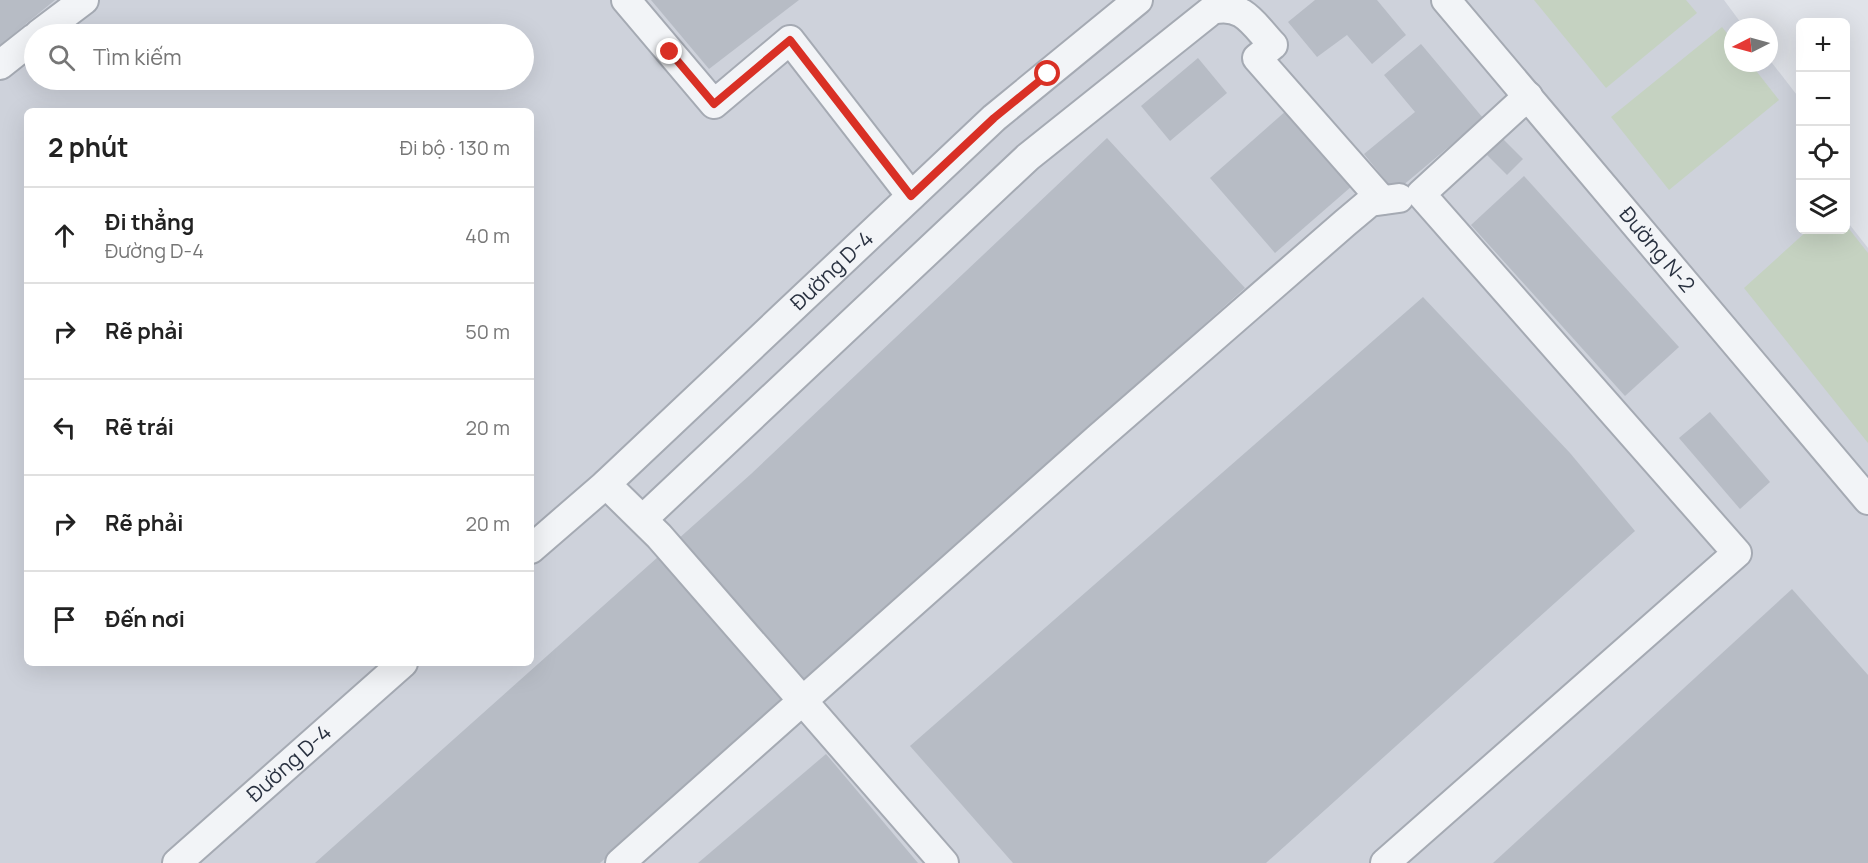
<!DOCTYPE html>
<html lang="vi">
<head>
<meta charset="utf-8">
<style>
  body { margin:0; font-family:Manrope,sans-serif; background:#f6f6f6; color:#222 }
  .controls { position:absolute; right:18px; top:18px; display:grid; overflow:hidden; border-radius:9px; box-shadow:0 6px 24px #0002 }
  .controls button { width:54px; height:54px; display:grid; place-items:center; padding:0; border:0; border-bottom:2px solid #e0e0e0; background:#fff; color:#222; font:30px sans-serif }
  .compass { position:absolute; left:1724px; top:18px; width:54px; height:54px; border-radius:50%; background:#fff; box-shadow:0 6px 24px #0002; rotate:264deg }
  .stop { position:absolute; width:18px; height:18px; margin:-14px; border:4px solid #d93025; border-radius:50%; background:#fff }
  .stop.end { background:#d93025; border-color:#fff; box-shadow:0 2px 6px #0008 }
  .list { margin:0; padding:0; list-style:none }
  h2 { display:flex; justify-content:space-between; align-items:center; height:78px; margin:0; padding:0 24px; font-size:26px }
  h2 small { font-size:20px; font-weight:400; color:#767676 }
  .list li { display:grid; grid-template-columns:39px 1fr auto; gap:18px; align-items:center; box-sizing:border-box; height:96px; padding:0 24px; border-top:2px solid #e0e0e0 }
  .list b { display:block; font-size:22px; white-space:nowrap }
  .list p { margin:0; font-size:20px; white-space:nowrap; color:#767676 }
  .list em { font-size:20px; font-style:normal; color:#767676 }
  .icon { flex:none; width:33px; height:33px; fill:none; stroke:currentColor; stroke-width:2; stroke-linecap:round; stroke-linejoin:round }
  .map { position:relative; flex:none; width:1868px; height:863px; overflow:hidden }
  .search { position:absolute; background:#fff; box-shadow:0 6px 24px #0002; left:24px; top:24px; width:510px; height:66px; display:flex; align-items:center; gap:15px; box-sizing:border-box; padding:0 21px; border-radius:33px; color:#767676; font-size:22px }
  .panel { position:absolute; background:#fff; box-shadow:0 6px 24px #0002; left:24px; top:108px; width:510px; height:558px; border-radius:9px }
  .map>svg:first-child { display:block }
  .built { fill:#ced2db; fill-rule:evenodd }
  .green { fill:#c5d2c1 }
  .building { fill:#b7bcc5 }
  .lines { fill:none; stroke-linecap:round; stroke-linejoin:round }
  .street-casing { stroke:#a5aab3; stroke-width:32 }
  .street { stroke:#f2f4f7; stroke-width:28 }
  .route { stroke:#d93025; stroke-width:8 }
  .labels { text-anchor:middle; stroke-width:4.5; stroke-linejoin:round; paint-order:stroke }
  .street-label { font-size:21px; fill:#293140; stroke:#eff2f6 }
</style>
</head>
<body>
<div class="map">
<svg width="1868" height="863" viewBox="0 0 1868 863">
  <rect width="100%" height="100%" fill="#e0e3e9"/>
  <path class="built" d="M0 0H1724L1744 27H1733V63H1769V59L1800 99V230H1846V220L1868 248V863H0ZM34 34H524V80H34ZM27 111H531V663H27Z"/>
  <g class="green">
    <path d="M1534 0H1686L1697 13 1606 88Z"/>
    <path d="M1722 27 1733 41V63H1750L1779 100 1669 190 1611 117Z"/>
    <path d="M1846 225 1868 253V443L1744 288 1808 230H1846Z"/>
  </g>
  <g class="building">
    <path d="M0 0H55L0 45Z"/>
    <path d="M651 0H799L709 69Z"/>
    <path d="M1315 0H1377L1406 35 1372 64 1347 35 1317 57 1288 22Z"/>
    <path d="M1421 44 1483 118 1395 192 1364 154 1415 112 1384 75Z"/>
    <path d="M1198 58 1227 93 1170 141 1141 106Z"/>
    <path d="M1287 110 1352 186 1275 253 1210 178Z"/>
    <path d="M1107 138 1245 288 600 863H315L751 474Z"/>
    <path d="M1503 139 1523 159 1507 175 1487 155Z"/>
    <path d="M1524 176 1679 347 1625 396 1471 225Z"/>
    <path d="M1423 297 1570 453 1635 531 1266 863H1013L910 746Z"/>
    <path d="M1710 412 1770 482 1740 509 1679 438Z"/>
    <path d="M1792 589 1868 675V863H1493Z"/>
    <path d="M826 754 918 863H698Z"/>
  </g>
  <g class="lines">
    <g class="street-casing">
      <g id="street">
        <path d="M626 0 714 104 790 40 911 196"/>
        <path id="s1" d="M1446 0 1868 500"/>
        <path d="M39 34 84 0"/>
        <path d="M0 65 34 38"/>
        <path d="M606 484 659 536 944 863"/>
        <path d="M643 519 1028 157 1212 10C1243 2 1254 25 1273 45L1257 58 1382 200"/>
        <path id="s2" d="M531 549 606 484 994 118 1138 0"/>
        <path id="s3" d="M177 863 403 663"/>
        <path d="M620 863 1097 439 1345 223 1370 202 1399 198"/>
        <path d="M1385 863 1737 553 1421 194 1528 96"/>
      </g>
    </g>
    <use href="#street" class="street"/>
  </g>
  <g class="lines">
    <path class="route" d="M670 52 714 104 790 40 911 196 994 118 1048 74"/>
  </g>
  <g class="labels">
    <g class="street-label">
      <text dy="7" stroke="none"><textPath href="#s1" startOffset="327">Đường N-2</textPath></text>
      <text dy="7" stroke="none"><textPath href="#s2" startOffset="410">Đường D-4</textPath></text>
      <text dy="7" stroke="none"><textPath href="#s3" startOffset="150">Đường D-4</textPath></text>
    </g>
  </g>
</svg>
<div class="controls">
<button>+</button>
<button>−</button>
<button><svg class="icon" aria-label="locate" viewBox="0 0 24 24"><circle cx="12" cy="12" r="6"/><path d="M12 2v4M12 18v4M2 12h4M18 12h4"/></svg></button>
<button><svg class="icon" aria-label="layers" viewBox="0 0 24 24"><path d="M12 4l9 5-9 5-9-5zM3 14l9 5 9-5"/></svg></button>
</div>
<svg class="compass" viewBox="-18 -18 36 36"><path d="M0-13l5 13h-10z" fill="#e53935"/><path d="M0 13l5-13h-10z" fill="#767676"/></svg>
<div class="stop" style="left:1048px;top:74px"></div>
<div class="stop end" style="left:670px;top:52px"></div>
<div class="search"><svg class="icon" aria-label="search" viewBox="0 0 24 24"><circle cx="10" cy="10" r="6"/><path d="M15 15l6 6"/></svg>Tìm kiếm</div>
<section class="panel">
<h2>2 phút<small>Đi bộ · 130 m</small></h2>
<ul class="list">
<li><svg class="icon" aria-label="ahead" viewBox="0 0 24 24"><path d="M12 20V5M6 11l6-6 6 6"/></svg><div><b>Đi thẳng</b><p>Đường D-4</p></div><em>40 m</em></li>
<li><svg class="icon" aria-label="right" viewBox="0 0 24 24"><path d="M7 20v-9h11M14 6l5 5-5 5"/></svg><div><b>Rẽ phải</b></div><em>50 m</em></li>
<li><svg class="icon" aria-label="left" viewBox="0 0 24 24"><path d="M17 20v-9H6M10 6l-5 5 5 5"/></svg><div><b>Rẽ trái</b></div><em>20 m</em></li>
<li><svg class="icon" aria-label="right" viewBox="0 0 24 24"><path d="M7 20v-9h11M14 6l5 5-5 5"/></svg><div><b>Rẽ phải</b></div><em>20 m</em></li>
<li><svg class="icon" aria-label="arrive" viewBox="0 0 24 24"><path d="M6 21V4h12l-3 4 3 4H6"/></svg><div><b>Đến nơi</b></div></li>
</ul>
</section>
</div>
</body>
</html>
